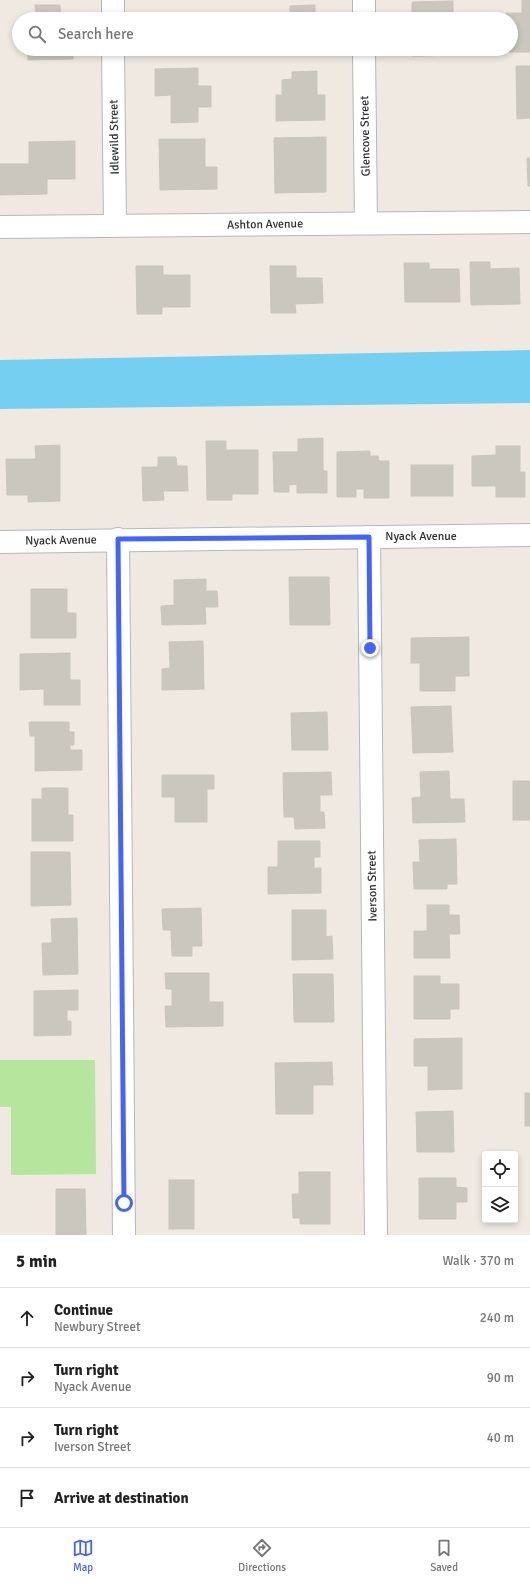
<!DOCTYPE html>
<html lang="en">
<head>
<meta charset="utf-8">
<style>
  body { margin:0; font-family:Signika,sans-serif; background:#f2f2f2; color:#222 }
  .controls { position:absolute; right:12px; bottom:12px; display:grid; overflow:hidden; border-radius:4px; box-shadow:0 2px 6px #0003 }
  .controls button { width:36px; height:36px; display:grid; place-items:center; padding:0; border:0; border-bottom:1px solid #e0e0e0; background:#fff; color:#222; font:20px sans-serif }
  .stop { position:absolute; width:12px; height:12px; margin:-9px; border:3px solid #4264fb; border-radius:50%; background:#fff }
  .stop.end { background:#4264fb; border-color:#fff; box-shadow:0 1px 4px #0008 }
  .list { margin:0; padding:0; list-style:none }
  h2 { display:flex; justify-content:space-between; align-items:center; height:52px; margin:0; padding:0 16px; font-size:17px }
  h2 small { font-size:13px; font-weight:400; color:#767676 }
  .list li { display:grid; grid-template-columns:26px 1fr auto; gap:12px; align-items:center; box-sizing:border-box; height:60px; padding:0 16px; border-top:1px solid #e0e0e0 }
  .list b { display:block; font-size:15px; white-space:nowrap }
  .list p { margin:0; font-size:13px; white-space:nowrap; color:#767676 }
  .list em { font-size:13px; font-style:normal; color:#767676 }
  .icon { flex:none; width:22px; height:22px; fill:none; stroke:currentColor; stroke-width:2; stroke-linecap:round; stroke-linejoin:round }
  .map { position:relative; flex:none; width:530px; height:1235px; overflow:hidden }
  .search { position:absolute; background:#fff; box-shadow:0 2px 6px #0003; left:12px; right:12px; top:12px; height:44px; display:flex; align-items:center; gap:10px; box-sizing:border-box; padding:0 14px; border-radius:22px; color:#767676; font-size:15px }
  .sheet { height:292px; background:#fff }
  nav { display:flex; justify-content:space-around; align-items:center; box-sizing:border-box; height:56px; border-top:1px solid #e0e0e0; background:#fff; font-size:11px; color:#767676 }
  nav a { display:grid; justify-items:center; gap:2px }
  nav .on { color:#4264fb }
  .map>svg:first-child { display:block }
  .green { fill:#b6e59e }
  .water { fill:#75cff0 }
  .building { fill:#cbc7bf; stroke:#cbc5ba }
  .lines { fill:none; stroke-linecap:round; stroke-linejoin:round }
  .minor-casing { stroke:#b4b7c1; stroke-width:24 }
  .minor { stroke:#fff; stroke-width:22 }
  .route { stroke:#4264fb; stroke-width:5 }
  .labels { text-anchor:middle; stroke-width:3; stroke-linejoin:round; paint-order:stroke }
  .street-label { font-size:12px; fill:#2e2e2e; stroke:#fff }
</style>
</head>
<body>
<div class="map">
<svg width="530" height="1235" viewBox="0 0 530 1235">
  <rect width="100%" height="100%" fill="#efe9e1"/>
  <path class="green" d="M0 1060H95L96 1174 11 1175V1107H0Z"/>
  <path class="water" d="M530 350V403L0 409V360Z"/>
  <g class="building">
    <path d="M522 0H530V52H507V49H511V19H506V13H522Z"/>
    <path d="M453 1V19H419V17H412V2Z"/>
    <path d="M35 5H60L61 19H28V17H36Z"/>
    <path d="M315 5V19H280V14L290 13V6Z"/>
    <path d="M28 49H73V59L28 60Z"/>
    <path d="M291 49H324V52L291 53Z"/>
    <path d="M412 49H463L464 55 412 56Z"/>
    <path d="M516 66H530V118L517 119Z"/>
    <path d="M198 68V86H211V107H198V122L171 123V95L155 96V69Z"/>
    <path d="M317 71V95H325V120L276 121V95H282V80L292 79V72Z"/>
    <path d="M326 137V192L275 193 274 138Z"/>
    <path d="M159 139H205V167H217V189L160 190Z"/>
    <path d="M75 141V179H47V194L0 195V164H29V142Z"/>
    <path d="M527 158H530V186H528Z"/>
    <path d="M470 262H490V269L519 268 520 304 471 305Z"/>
    <path d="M404 263H429V269H459L460 302H405Z"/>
    <path d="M136 266H163V275H190V307H162V314H137Z"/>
    <path d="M270 266H296V278H322L323 303 295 304 296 313H271Z"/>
    <path d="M323 438V471H327V493H297V484L289 485V492H274L273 452H298V439Z"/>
    <path d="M206 441H226V450H258V494H232V500H207Z"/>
    <path d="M60 445V501L28 502V495H7L6 459H36L35 446Z"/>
    <path d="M496 446H520V472H525V497H496V486H472V456L496 455Z"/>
    <path d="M370 451V456H378L379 461H389V498H364V489H356V497H337V452Z"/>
    <path d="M158 457H176L177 466H187L188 491H163L164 500 143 501 142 467H158Z"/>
    <rect x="411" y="465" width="42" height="31"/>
    <path d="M289 577H329L330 625H290Z"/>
    <path d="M206 579V591H217L218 607H205L206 624 162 625 161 606 174 605V580Z"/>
    <path d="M31 589H67V613H76V638H31Z"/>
    <path d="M469 637V676H455V691H420V663H411V638Z"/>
    <path d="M203 641 204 689 162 690V669L170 668 169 642Z"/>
    <path d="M70 653V680H80V705H44V689L20 690V654Z"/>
    <path d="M451 706 453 752 413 753 411 707Z"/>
    <path d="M327 712 328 750H292L291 713Z"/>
    <path d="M29 722H69V732H74V745H70V750H82V770L35 771V736H30Z"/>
    <path d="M449 771 450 799H464L465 822 413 823 412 798 421 797 420 772Z"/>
    <path d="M331 772 332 795H320V812H324L325 828 295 829 294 817H284L283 773Z"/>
    <path d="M162 775H214V789H207V822H175V797H162Z"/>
    <rect x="513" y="781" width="17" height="39"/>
    <path d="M42 788H68V815H73V841H32V799H42Z"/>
    <path d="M456 839 457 884H447V889H414L413 862H420L419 840Z"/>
    <path d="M278 841H320V857H314V868H321V893L268 894V867H278Z"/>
    <path d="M31 852H70L71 905 31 906Z"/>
    <path d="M427 905H449V915H459L460 934H449L450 958H414V931H427Z"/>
    <path d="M201 908 202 946H192V956H172L171 930H163L162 909Z"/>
    <path d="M292 910H326V937L332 936 333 959 292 960Z"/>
    <path d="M77 918 78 974 43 975 42 943H52L51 919Z"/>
    <path d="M165 973H209V1002H223V1026L166 1027 165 1006H172V989H166Z"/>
    <path d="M293 974H333L334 1022H294Z"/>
    <path d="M414 976H440V984H459V1009H450V1019H414Z"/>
    <path d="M78 990V1010H67V1021H71V1035L34 1036V991Z"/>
    <path d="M462 1038V1089L428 1090V1066H414V1039Z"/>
    <path d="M332 1062 333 1085H313V1114H276L275 1063Z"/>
    <rect x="525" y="1093" width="5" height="33"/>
    <path d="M453 1111 454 1152H417L416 1112Z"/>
    <path d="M299 1172H330V1224H300V1218H293L292 1194H299Z"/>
    <path d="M419 1178H456V1187L467 1188V1202H456V1219H419Z"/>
    <rect x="169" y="1180" width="25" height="49"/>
    <path d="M56 1189H85L86 1235H56Z"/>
  </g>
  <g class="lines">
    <g class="minor-casing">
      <g id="minor">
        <path d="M113 0V19"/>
        <path d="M364 0V19"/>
        <path d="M113 49 115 226"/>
        <path d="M364 49 366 223"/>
        <path d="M0 227 530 222"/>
        <path d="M369 537 376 1235"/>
        <path d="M118 539 124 1235"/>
        <path d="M0 542 530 535"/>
      </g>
    </g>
    <use href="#minor" class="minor"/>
  </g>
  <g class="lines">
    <path class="route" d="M124 1203 118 539 369 537 370 648"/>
  </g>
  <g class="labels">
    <g class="street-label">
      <text transform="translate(365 136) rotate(-91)" y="4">Glencove Street</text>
      <text transform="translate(114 137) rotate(-91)" y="4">Idlewild Street</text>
      <text transform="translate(265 224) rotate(-1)" y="4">Ashton Avenue</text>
      <text x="421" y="540">Nyack Avenue</text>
      <text transform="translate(61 540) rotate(-1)" y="4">Nyack Avenue</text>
      <text transform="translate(372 886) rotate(-91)" y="4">Iverson Street</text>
    </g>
  </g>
</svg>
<div class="controls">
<button><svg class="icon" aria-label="locate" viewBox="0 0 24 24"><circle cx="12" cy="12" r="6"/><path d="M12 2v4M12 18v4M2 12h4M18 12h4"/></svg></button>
<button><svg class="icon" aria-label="layers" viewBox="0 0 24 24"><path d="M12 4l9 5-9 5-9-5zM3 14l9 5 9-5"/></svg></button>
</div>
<div class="stop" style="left:124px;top:1203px"></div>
<div class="stop end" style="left:370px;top:648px"></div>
<div class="search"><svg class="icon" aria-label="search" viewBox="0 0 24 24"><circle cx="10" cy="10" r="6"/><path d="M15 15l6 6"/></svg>Search here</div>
</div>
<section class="sheet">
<h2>5 min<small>Walk · 370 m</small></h2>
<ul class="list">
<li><svg class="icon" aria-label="ahead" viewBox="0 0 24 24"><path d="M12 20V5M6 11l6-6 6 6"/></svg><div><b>Continue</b><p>Newbury Street</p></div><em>240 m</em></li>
<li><svg class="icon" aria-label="right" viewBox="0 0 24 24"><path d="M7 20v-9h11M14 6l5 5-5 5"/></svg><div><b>Turn right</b><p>Nyack Avenue</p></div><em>90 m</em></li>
<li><svg class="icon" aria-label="right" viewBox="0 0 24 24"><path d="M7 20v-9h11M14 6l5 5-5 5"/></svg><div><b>Turn right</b><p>Iverson Street</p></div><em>40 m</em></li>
<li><svg class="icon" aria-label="arrive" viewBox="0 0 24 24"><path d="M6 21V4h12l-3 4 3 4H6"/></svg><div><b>Arrive at destination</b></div></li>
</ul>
</section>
<nav>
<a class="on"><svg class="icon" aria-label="map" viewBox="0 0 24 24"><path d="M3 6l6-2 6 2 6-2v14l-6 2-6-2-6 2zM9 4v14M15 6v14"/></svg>Map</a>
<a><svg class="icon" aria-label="directions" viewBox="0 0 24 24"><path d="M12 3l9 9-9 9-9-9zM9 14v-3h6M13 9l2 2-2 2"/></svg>Directions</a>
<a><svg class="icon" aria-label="saved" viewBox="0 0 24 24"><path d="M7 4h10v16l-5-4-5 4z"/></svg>Saved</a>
</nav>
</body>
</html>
